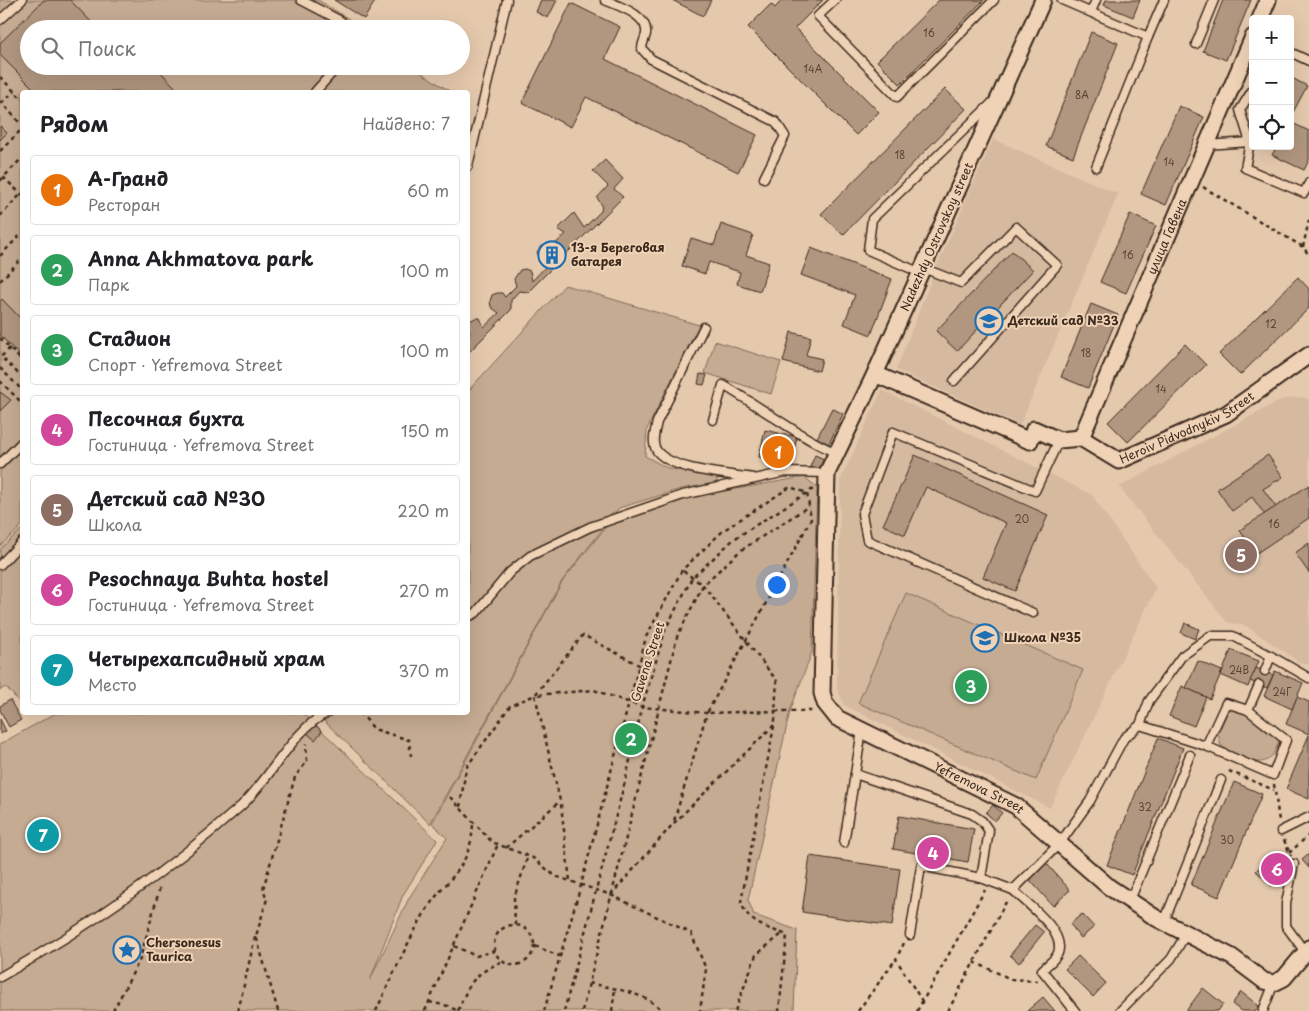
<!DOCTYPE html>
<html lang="ru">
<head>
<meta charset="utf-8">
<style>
  body { margin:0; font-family:"Playpen Sans",sans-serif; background:#f6f6f6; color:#202124 }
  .controls { position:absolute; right:15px; top:15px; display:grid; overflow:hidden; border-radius:5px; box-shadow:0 5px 20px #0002 }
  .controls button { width:45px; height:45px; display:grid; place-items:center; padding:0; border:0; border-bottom:1px solid #e0e0e0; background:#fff; color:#202124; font:25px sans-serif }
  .you { position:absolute; left:776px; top:584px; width:18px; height:18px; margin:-12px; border:4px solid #fff; border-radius:50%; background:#1a73e8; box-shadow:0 0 0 8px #1a73e833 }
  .badge { display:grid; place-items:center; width:32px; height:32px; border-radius:50%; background:#0f766e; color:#fff; font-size:16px; font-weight:700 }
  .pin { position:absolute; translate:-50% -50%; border:2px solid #fff; box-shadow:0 1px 5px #0006 }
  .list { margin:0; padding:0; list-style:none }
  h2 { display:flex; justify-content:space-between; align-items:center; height:65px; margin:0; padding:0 20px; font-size:21px }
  h2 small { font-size:16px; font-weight:400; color:#757577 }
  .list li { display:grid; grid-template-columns:32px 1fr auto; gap:15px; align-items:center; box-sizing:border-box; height:70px; margin:0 10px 10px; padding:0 10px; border:1px solid #e0e0e0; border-radius:5px }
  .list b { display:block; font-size:19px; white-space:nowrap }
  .list p { margin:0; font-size:16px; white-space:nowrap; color:#757577 }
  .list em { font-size:16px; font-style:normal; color:#757577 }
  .icon { flex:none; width:28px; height:28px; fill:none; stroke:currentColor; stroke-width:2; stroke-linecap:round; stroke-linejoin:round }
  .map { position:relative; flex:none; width:1309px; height:1011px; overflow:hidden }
  .search { position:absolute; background:#fff; box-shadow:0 5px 20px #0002; left:20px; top:20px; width:450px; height:55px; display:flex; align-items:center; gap:12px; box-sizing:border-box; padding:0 18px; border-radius:28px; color:#757577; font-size:19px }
  .panel { position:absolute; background:#fff; box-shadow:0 5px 20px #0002; left:20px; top:90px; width:450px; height:625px; border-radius:5px }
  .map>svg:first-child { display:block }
  .built { fill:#d5baa0 }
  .green { fill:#c5ab92; stroke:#806a58 }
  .building { fill:#b19780; stroke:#3b2a1e }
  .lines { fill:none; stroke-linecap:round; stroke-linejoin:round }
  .service-casing { stroke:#3b2a1e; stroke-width:11 }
  .minor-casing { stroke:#3b2a1e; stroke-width:19 }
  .path { stroke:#3b2a1e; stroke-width:2.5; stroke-dasharray:4 4; stroke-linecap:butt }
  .service { stroke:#f0d3b6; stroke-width:8 }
  .minor { stroke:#f0d3b6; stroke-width:15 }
  .labels { text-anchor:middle; stroke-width:4; stroke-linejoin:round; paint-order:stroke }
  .number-label { font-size:10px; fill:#584536 }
  .street-label { font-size:12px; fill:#3b2a1e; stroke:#f0d3b6 }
  .poi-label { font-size:12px; font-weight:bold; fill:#3b2a1e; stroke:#f0d3b6; text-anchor:start }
</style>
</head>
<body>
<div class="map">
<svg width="1309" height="1011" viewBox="0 0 1309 1011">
  <rect width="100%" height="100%" fill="#e5c9ad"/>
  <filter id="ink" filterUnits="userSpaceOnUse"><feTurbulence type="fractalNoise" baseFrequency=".02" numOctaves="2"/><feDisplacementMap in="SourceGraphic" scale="10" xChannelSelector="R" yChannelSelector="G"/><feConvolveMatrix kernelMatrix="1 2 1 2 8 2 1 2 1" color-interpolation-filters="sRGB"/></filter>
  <g filter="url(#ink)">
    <g class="built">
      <path d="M993 139 1118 194 1020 425 896 370 934 273Z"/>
      <path d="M882 390 1092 495 1156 588 1050 808 844 705 837 688 840 481Z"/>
      <path d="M1303 397 1309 400V664H1302L1246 626 1227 622 1119 487 1283 399Z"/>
    </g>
    <g class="green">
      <path d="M0 0H318L365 29H29V66H411L451 92H22V526L0 546Z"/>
      <path d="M565 285 699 325 647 429 645 456 667 468 718 478 716 483 681 489 619 508 562 581 430 824 316 713 468 712V391Z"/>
      <path d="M715 341 781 362 771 394 705 373Z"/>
      <path d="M804 477 817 487 812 652 790 711 748 900 754 915 797 930 794 1011H0V744L56 713H303L437 840 403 895 370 980 409 898 447 838 432 823 562 582 609 523 685 498Z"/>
      <path d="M22 529V705L6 687 0 690V549Z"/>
      <path d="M906 593 1083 670 1036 780 858 703Z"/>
      <path d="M1229 709 1246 712 1279 740C1270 777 1245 759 1221 746L1218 734Z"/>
    </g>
    <g class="building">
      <path d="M44 0H70L98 29H29V66H155L176 88 172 92H37L0 55V43Z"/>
      <path d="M334 0H376L364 19Z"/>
      <path d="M541 0H557L548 18 536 12Z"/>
      <path d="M672 0H711L703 16Z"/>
      <path d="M782 0H823L795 28 879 112 856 135 748 27 771 4 775 8Z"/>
      <path d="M939 0H984L900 84 877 61Z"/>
      <path d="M1106 0H1140L1133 17 1104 5Z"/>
      <path d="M1223 0H1251L1226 60 1203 51Z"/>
      <path d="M571 3 620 27 605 59 757 135 738 172 586 97 571 127 522 103Z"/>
      <path d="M1091 32 1118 43 1073 157 1046 146Z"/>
      <path d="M1290 77 1307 86 1290 118Z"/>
      <path d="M945 89 966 109 843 235 821 214Z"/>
      <path d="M1179 106 1204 117 1166 205 1141 194Z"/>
      <path d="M1290 122 1309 131V160L1304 170 1272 155 1277 146H1290Z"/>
      <path d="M0 126 7 133 0 140Z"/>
      <path d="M605 160 623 179 614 189 623 197 528 292 519 291 511 300V310L468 353V336L470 334 468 325 470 321 475 318H480L484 327 499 313 491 307 490 301 492 295 497 293H502L505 297 516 286 514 279 520 270 525 269 530 271 532 281 550 262 539 258 537 252 541 246H553L566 234 558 229 574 213 584 228 601 211 602 205 597 198 608 186 593 171Z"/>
      <path d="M1130 214 1156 226 1126 293 1100 282Z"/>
      <path d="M721 224 753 235 746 255 769 263 760 291 737 284 740 272 709 262 705 274 682 266 691 238 714 245Z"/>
      <path d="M811 248 892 279 871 335 844 324 855 295 801 275Z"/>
      <path d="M1012 251 1033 270 957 351 936 331Z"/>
      <path d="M1298 277 1309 289V308L1240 375 1219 354Z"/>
      <path d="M2 299 22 320V358L0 335V301Z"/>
      <path d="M1091 304 1118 315 1088 388 1061 377Z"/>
      <path d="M791 332 811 337 806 355 822 359 819 371 783 362Z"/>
      <path d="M1185 344 1206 365 1128 442 1108 422Z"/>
      <path d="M700 374 707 375 704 385 698 384Z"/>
      <path d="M0 392 11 400 0 411Z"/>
      <path d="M832 408 843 414 829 444 817 438Z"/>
      <path d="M765 430 797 437 791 464 759 457Z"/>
      <path d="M815 455 824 459 819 470 810 467Z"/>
      <path d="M915 455 1048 515 1015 591 983 577 1006 523 926 487 905 535 883 525Z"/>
      <path d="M1268 455 1283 477 1263 489 1276 507 1265 515 1252 497 1232 511 1217 489Z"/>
      <path d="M1309 485V518L1255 554 1240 530Z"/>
      <path d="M1309 543V573L1295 553Z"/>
      <path d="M1185 623 1199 629 1195 639 1181 633Z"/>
      <path d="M1231 650 1259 661 1248 687 1221 675Z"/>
      <path d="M1198 661 1222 671 1210 699 1186 688Z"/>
      <path d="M1256 668 1273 675 1267 688 1250 681Z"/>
      <path d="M1275 671 1303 683 1292 709 1264 696Z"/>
      <path d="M1182 686 1206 697 1194 726 1169 716Z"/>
      <path d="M1297 697 1309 702V734L1286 724Z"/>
      <path d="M10 700 21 720 9 727 0 710V706Z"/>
      <path d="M0 719 6 731 0 734Z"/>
      <path d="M314 724 322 731 315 740 307 733Z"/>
      <path d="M1309 735V799L1286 789Z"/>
      <path d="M1158 738 1183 748 1132 875 1107 865Z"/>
      <path d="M1234 782 1262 794 1219 897 1191 885Z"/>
      <path d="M993 805 1002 813 995 821 986 813Z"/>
      <path d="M899 816 974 829 968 862 893 849Z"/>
      <path d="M1274 852 1290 867 1272 886 1256 871Z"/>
      <path d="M1309 854V868L1302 860Z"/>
      <path d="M810 856 900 869 892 926 802 912Z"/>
      <path d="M1046 863 1070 890 1053 906 1028 878Z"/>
      <path d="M1082 914 1094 927 1081 938 1070 924Z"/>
      <path d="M1035 925 1044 932 1019 963 1010 955Z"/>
      <path d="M1078 956 1106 983 1093 997 1065 969Z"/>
      <path d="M1203 988 1223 1004 1218 1011H1186Z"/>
      <path d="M1241 992 1259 1006 1255 1011H1241L1232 1004Z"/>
      <path d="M1043 997 1055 1011H1027Z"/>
    </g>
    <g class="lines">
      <g class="service-casing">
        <g id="service">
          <path d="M301 0 341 21 345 29"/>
          <path d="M605 0C618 6 649 15 646 34 645 39 642 43 642 49L651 59 776 122 785 136 764 178"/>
          <path d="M835 0 818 16 897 97 994 0"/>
          <path d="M1062 0 1148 37 1096 167"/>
          <path d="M1091 12 1096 0"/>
          <path d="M0 20 22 0"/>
          <path d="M1148 37 1164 0"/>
          <path d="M1196 44 1214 0"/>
          <path d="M1290 52 1309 61"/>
          <path d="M1253 89 1240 110 1250 142 1245 168 1304 193 1309 183"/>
          <path d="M315 92 338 66"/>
          <path d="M1206 145 1250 142"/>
          <path d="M468 166 507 0"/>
          <path d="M923 268 961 283 1016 227 1057 265 954 381"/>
          <path d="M921 273 868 250 872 219 993 102"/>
          <path d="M704 327 657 422C655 431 651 443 657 451 672 471 729 474 753 478"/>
          <path d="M713 420 723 385C761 407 796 435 836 453"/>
          <path d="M0 464 22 442"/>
          <path d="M0 565 22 542"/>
          <path d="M1033 613 867 540 862 514 893 432 1035 491 1059 440"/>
          <path d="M468 617 476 613 510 572 530 556 590 527 683 495 786 472 827 473"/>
          <path d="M1271 656 1309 678"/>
          <path d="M1226 703 1248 710 1286 740 1273 775 1206 746Z"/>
          <path d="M1248 710 1259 685"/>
          <path d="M1140 725 1206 746"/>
          <path d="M855 774 972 814 982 821 989 831 981 878 921 866 910 935"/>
          <path d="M1281 831 1309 817"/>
          <path d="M844 843 862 730"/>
          <path d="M1294 864 1286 903V926L1305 952"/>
          <path d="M981 878 1013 890 1060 843 1090 801 1124 738 1140 725 1149 701 1182 656 1210 636H1233L1271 656 1265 671"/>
          <path d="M1013 890C1026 903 1066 931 1058 953 1056 959 1047 965 1042 970L1075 1011"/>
          <path d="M1130 900 1190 755"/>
          <path d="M1164 922 1221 780"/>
          <path d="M0 977C85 929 168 871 241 806 269 781 295 726 329 712"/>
          <path d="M1120 1011 1171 959 1186 934"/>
          <path d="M1263 1011 1274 983"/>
        </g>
      </g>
      <g class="minor-casing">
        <g id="minor">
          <path id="s1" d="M1043 0 875 374 827 473 822 693 825 703 837 718 1016 806 1109 887 1156 918 1232 957 1264 981 1274 983 1284 978 1309 948"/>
          <path d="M1260 19 1268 0"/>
          <path id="s2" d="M875 374 1030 441 1034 429 1059 440 1081 438 1119 461 1226 414 1309 355"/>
          <path id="s3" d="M1081 438 1253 37"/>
        </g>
      </g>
      <g class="path">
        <path d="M0 77 22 99"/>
        <path d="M0 101 22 125"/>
        <path d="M1 103 15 91"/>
        <path d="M0 151 22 129"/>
        <path d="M3 177 22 195"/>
        <path d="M0 181 22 158"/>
        <path d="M1203 187 1303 247 1309 255"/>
        <path d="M0 216 22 193"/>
        <path d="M1303 247 1309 220"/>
        <path d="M0 256 22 233"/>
        <path d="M0 281 22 258"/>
        <path d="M0 338 22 361"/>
        <path d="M10 348 1 357 22 377"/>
        <path d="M0 368 22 390"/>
        <path d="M0 381 22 403"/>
        <path d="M683 571 703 585 777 681 775 711H814"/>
        <path d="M360 712 374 729 409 740 411 756"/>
        <path d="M774 726 741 902C749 925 766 927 787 935L779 1011"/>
        <path d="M1229 771 1274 790"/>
        <path d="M1274 784 1279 821"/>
        <path d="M450 797 492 842 533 858 555 876 570 881"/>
        <path d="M460 807 466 768 510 706 535 695 583 635 639 665 646 637 682 570 724 530 790 487 807 493 811 519 707 713 775 711V724L673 824 611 895 570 881 561 805 535 695 594 690 642 707 707 713 673 824"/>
        <path d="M1284 840 1291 856"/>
        <path d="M506 848 560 801"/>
        <path d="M1289 853 1309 835"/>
        <path d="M611 895 691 933 706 969 700 1011"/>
        <path d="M515 925 514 898 528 856"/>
        <circle cx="514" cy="945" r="20"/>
        <path d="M904 943 896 959 922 1001"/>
        <path d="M454 946 476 956 494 951"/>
        <path d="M535 946 559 956"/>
        <path d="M974 962 1011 979 1038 981"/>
        <path d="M589 983C615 989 644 992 663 1011"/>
        <path d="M429 1002 448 1006 458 1011"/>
        <path d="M113 1011 140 959 160 887"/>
        <path d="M238 1011 255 937"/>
        <path d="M278 1011 256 936 267 899 263 889 295 777 307 761 306 744"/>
        <path d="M376 1011C391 979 406 945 424 914 445 878 472 870 473 822"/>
        <path d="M425 1011 498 844"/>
        <path d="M458 1011C470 981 473 975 503 961"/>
        <path d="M544 1011 581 885 639 665"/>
        <path d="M564 1011 626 778 642 707 666 628 692 578 734 539 813 489"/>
        <path d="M582 1011 677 637 703 585 740 551 809 506"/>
        <path d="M612 1011 615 989"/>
        <path d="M735 1011 756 955 783 933"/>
        <path d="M858 1011 896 959"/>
        <path d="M917 1011 985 890"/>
        <path d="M948 1011 1007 900"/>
      </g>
      <use href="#service" class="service"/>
      <use href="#minor" class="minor"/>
    </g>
  </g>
  <defs>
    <g id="building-ring" transform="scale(1.4375)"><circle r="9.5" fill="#f0d3b6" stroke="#1f6fb2" stroke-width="1.5"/><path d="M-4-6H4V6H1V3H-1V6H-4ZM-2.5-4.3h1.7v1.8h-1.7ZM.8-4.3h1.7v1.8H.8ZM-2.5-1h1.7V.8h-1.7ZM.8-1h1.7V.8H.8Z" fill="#1f6fb2"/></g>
    <g id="school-ring" transform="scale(1.4375)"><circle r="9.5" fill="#f0d3b6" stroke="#1f6fb2" stroke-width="1.5"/><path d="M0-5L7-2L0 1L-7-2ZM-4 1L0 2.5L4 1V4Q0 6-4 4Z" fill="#1f6fb2"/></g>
    <g id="sight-ring" transform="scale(1.4375)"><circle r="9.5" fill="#f0d3b6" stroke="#1f6fb2" stroke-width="1.5"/><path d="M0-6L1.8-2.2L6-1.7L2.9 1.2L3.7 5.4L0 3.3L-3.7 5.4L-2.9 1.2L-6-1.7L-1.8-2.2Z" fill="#1f6fb2"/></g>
  </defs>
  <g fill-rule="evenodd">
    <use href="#building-ring" x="552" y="255"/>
    <use href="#school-ring" x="989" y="321"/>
    <use href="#school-ring" x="985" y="638"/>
    <use href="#sight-ring" x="127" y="950"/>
  </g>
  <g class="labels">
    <g class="number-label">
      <text x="929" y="37">16</text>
      <text x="813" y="73">14А</text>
      <text x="1082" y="99">8А</text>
      <text x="900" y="159">18</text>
      <text x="1169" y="166">14</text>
      <text x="1128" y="259">16</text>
      <text x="1271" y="328">12</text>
      <text x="1086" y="357">18</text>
      <text x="1161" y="393">14</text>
      <text x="1022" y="523">20</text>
      <text x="1274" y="528">16</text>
      <text x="1239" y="674">24В</text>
      <text x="1282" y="696">24Г</text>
      <text x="1145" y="811">32</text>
      <text x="1227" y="844">30</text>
    </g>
    <g class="street-label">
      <text transform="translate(937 237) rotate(-66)" y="4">Nadezhdy Ostrovskoy street</text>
      <text dy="4" stroke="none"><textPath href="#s3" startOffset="219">улица Гавена</textPath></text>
      <text dy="4" stroke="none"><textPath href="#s2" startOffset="351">Heroiv Pidvodnykiv Street</textPath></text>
      <text transform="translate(648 662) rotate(-72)" y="4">Gavena Street</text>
      <text dy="4" stroke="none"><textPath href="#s1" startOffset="928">Yefremova Street</textPath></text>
    </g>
    <g class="poi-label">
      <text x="571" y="252">13-я Береговая<tspan x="571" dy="14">батарея</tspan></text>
      <text x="1008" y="325">Детский сад №33</text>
      <text x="1004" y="642">Школа №35</text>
      <text x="146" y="947">Chersonesus<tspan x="146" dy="14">Taurica</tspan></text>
    </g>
  </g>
</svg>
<div class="controls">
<button>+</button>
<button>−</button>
<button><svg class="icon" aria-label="locate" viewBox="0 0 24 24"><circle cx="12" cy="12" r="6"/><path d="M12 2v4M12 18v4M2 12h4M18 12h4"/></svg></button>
</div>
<div class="you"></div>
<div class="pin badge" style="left:778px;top:452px;background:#e8710a">1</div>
<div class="pin badge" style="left:631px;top:739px;background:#2e9e5b">2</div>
<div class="pin badge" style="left:971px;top:686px;background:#2e9e5b">3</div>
<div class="pin badge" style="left:933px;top:853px;background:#d1479c">4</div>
<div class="pin badge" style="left:1241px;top:555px;background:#8d6e63">5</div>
<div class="pin badge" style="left:1277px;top:869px;background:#d1479c">6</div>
<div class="pin badge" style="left:43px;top:835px;background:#0f9aa8">7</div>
<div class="search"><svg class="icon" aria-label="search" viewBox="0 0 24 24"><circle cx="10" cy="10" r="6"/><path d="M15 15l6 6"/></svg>Поиск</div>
<section class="panel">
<h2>Рядом<small>Найдено: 7</small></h2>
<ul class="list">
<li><span class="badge" style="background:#e8710a">1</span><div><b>А-Гранд</b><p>Ресторан</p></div><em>60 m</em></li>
<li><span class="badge" style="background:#2e9e5b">2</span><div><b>Anna Akhmatova park</b><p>Парк</p></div><em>100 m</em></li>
<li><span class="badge" style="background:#2e9e5b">3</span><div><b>Стадион</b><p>Спорт · Yefremova Street</p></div><em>100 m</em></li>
<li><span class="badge" style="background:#d1479c">4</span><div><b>Песочная бухта</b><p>Гостиница · Yefremova Street</p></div><em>150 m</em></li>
<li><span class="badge" style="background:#8d6e63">5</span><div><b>Детский сад №30</b><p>Школа</p></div><em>220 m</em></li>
<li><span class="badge" style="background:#d1479c">6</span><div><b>Pesochnaya Buhta hostel</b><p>Гостиница · Yefremova Street</p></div><em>270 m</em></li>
<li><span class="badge" style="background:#0f9aa8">7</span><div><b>Четырехапсидный храм</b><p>Место</p></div><em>370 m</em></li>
</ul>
</section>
</div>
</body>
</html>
